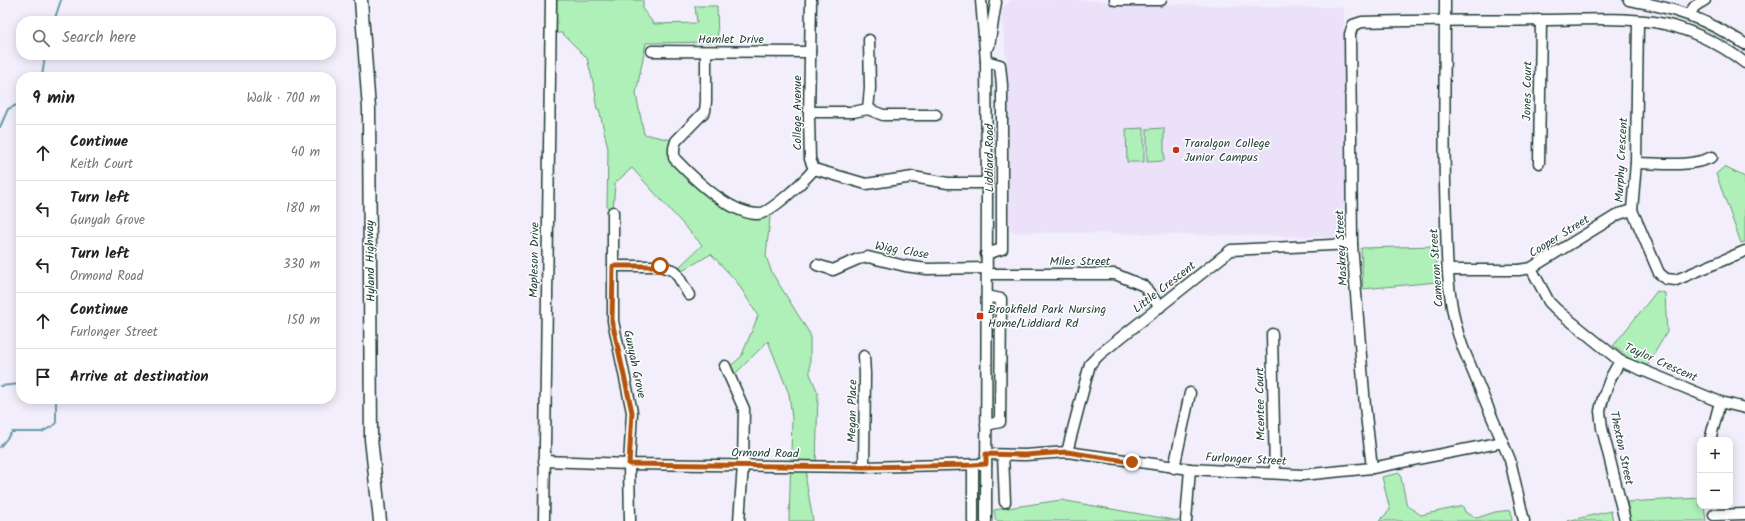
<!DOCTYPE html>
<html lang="en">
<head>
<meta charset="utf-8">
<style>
  body { margin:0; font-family:Kalam,sans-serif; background:#f6f6f6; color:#222 }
  .controls { position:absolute; right:12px; bottom:12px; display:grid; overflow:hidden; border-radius:8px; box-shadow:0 2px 10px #0003 }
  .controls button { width:36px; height:36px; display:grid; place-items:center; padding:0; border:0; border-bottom:1px solid #e0e0e0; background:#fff; color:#222; font:20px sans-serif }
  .stop { position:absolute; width:12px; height:12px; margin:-9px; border:3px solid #b45309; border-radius:50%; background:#fff }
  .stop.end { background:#b45309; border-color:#fff; box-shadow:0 1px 4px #0008 }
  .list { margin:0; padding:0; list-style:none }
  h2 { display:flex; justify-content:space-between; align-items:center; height:52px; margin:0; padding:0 16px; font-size:17px }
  h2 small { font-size:13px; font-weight:400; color:#767676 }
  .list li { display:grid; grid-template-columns:26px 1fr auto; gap:12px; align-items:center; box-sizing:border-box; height:56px; padding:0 16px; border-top:1px solid #e0e0e0 }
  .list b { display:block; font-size:15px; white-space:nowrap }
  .list p { margin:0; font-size:13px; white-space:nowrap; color:#767676 }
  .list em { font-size:13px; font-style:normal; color:#767676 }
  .icon { flex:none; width:22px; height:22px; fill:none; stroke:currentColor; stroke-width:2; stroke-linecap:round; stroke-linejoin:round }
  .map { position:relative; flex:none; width:1745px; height:521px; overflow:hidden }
  .search { position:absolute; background:#fff; box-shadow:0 2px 10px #0003; left:16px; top:16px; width:320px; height:44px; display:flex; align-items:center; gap:10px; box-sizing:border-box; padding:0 14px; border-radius:16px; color:#767676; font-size:15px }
  .panel { position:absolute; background:#fff; box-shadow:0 2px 10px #0003; left:16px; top:72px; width:320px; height:332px; border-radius:16px }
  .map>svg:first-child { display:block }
  .built { fill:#ebe2fa }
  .green { fill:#afefb8; stroke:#679676 }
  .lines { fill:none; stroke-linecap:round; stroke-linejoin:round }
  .stream { stroke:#679caa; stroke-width:2 }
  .minor-casing { stroke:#1f3d34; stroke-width:13 }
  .major-casing { stroke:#1f3d34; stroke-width:15 }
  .minor { stroke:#fff; stroke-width:10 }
  .major { stroke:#fff; stroke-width:12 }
  .route { stroke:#b45309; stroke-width:5 }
  .poi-dot { fill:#c8321e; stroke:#fff; stroke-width:1.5 }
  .labels { text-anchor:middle; stroke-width:3; stroke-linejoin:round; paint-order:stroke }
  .street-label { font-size:12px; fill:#1f3d34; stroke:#fff }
  .poi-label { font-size:12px; fill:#1f3d34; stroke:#fff; text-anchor:start }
</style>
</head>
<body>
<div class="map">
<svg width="1745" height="521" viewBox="0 0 1745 521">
  <rect width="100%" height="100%" fill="#f3eefc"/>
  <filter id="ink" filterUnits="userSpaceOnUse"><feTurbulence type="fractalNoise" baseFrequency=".025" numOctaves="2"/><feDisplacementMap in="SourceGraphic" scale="8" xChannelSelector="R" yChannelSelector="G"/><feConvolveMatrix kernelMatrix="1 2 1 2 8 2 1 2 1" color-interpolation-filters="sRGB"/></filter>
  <g filter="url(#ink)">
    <path class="built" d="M1012 0H1073L1255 7H1344L1345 237 1010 232 1007 69 1001 9Z"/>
    <g class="green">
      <path d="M551 0H643V10L654 24 697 23 695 6H717L718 42 646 43 636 94 644 134 676 141V158L742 210 771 208 766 256 772 273 810 334V374L818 393 816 466H807L806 480 813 521H789L792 419 789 394 768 341 732 377 727 369 741 357 758 316 737 282 711 254 677 274 675 271 702 245 632 168 615 183 613 212 607 207 608 149 599 109H597L595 97 596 95 587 58 562 33H551Z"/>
      <path d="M1144 128V162H1127L1126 129Z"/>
      <path d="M1164 128V161L1147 162V129Z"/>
      <path d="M1724 167 1745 177V242L1741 243 1716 174Z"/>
      <path d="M1435 246 1437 282 1363 289 1361 248Z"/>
      <path d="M1657 291 1665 293 1667 332 1647 366 1630 359 1613 346Z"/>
      <path d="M1400 473 1407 506 1421 515 1463 506 1465 512 1477 518 1495 512 1511 510 1512 521H1379L1390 510 1382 477Z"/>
      <path d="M1700 498V506H1704L1706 521H1631L1627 502Z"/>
      <path d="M1061 500 1179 521H996L994 510Z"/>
      <path d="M1611 511 1613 521H1567Z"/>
    </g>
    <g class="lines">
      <g class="stream">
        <path d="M54 21 61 0"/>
        <path d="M42 77 45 55"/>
        <path d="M0 127 8 109 21 103"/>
        <path d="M0 386 21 384"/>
        <path d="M0 447 12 432H42L56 424V399"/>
      </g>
      <g class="minor-casing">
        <g id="minor">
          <path d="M811 0 809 118 810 159 814 169 866 184 913 177 948 183H987"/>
          <path d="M981 0 986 61 987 183 986 521"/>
          <path d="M1115 0H1161"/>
          <path d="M1445 0C1445 73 1443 146 1446 219 1447 263 1447 306 1463 348L1510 460 1524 521"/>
          <path d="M1629 0C1675 8 1706 19 1745 44"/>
          <path d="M1689 14 1695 6 1705 0"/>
          <path d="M1638 21 1636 163 1632 210 1659 273 1666 279 1676 280 1745 251"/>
          <path d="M989 46 996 2"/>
          <path d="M652 51 810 52"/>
          <path d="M706 52V101L705 111 676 141 674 148V158C693 178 729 213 757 214 769 215 806 179 814 169"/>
          <path d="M868 109 870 88 869 40"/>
          <path d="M809 112H853L868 109 883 115H936"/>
          <path d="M1539 163 1541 20"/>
          <path d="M1636 163C1660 163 1689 168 1712 157"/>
          <path d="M613 212V321L632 412 629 464 630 521"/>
          <path d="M986 254 1002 249V85L1000 65 986 61"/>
          <path d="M817 265 833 270 858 259 868 257 905 266 927 269 987 268"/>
          <path d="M613 266H660L675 271 689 295"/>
          <path d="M1531 268 1549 302 1557 310 1620 361 1720 402 1745 408"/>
          <path d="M1448 270H1519L1531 268 1619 214 1632 210"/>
          <path d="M987 274H1115L1144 286 1160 307"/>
          <path d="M1272 334 1275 473"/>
          <path d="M864 356 865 374 864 467"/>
          <path d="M1620 361 1611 377 1603 398 1600 411 1602 428 1625 521"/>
          <path d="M725 366 744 409 743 465 739 521"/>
          <path d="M986 425 1000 422 1001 299 987 296"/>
          <path d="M1710 440 1720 402"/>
          <path d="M1067 452 1090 364 1100 354 1231 250 1352 244"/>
          <path d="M986 454 1025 455 1067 452 1190 469 1302 475 1372 468 1503 442"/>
          <path d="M1003 455 1005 502"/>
          <path d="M544 461 629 464 864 467 986 464"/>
          <path d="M973 465V521"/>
          <path d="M1174 468 1190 393"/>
          <path d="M1372 468 1365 406 1352 244 1350 34 1353 25 1362 22C1422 20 1482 21 1542 20 1579 20 1617 17 1654 22 1686 27 1720 43 1745 63"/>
          <path d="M1714 515 1745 514"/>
          <path d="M544 521 551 0"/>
          <path d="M1186 521 1190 469"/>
        </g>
      </g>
      <g class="major-casing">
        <path id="major" d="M361 0 369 109 371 439 380 521"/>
      </g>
      <use href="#minor" class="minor"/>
      <use href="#major" class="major"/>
    </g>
  </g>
  <g class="lines" filter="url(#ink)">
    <path class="route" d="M660 266H613L612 321 632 412 629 464 864 467 973 465 986 464V454L1025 455 1067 452 1132 462"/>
  </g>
  <g class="poi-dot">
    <circle cx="1176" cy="150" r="4"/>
    <rect x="976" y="312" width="8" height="8" rx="2"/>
  </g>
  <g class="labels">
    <g class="street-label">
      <text x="731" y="43">Hamlet Drive</text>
      <text transform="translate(1527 91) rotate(-89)" y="4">Jones Court</text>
      <text transform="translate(797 113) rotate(-90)" y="4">College Avenue</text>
      <text transform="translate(989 158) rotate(-90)" y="4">Liddiard Road</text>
      <text transform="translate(1621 160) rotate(-87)" y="4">Murphy Crescent</text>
      <text transform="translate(1559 236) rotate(-32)" y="4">Cooper Street</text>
      <text transform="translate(1341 248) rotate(-93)" y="4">Maskrey Street</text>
      <text transform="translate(902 250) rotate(10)" y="4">Wigg Close</text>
      <text transform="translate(534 260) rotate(-89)" y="4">Mapleson Drive</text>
      <text transform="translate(370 261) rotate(-91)" y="4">Hyland Highway</text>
      <text x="1080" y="265">Miles Street</text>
      <text transform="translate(1436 268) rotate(-94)" y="4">Cameron Street</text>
      <text transform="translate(1164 287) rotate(-38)" y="4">Little Crescent</text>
      <text transform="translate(1661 362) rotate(24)" y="4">Taylor Crescent</text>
      <text transform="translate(635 364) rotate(78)" y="4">Gunyah Grove</text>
      <text transform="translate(1260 404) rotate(-91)" y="4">Mcentee Court</text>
      <text transform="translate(852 411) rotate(-89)" y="4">Megan Place</text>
      <text transform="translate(1622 448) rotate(78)" y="4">Thexton Street</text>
      <text transform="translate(765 453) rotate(1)" y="4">Ormond Road</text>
      <text transform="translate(1246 459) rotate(3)" y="4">Furlonger Street</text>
    </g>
    <g class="poi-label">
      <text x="1184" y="147">Traralgon College<tspan x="1184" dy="14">Junior Campus</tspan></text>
      <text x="988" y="313">Brookfield Park Nursing<tspan x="988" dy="14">Home/Liddiard Rd</tspan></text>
    </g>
  </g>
</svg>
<div class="controls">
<button>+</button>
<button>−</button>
</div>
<div class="stop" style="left:660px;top:266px"></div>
<div class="stop end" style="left:1132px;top:462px"></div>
<div class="search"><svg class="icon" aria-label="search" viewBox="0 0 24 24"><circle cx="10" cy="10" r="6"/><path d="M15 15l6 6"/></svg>Search here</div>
<section class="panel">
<h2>9 min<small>Walk · 700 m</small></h2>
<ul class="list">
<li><svg class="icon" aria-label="ahead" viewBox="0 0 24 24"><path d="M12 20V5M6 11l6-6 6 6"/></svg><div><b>Continue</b><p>Keith Court</p></div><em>40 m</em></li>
<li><svg class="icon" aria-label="left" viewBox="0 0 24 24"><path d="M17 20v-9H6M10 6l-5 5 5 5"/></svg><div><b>Turn left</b><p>Gunyah Grove</p></div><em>180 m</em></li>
<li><svg class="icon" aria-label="left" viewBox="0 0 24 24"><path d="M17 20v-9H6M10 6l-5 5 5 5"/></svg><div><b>Turn left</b><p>Ormond Road</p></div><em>330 m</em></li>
<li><svg class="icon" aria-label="ahead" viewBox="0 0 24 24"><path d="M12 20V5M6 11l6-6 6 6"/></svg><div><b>Continue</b><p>Furlonger Street</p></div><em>150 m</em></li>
<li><svg class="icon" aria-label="arrive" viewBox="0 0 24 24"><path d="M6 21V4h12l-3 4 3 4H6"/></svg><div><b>Arrive at destination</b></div></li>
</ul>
</section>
</div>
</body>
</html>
